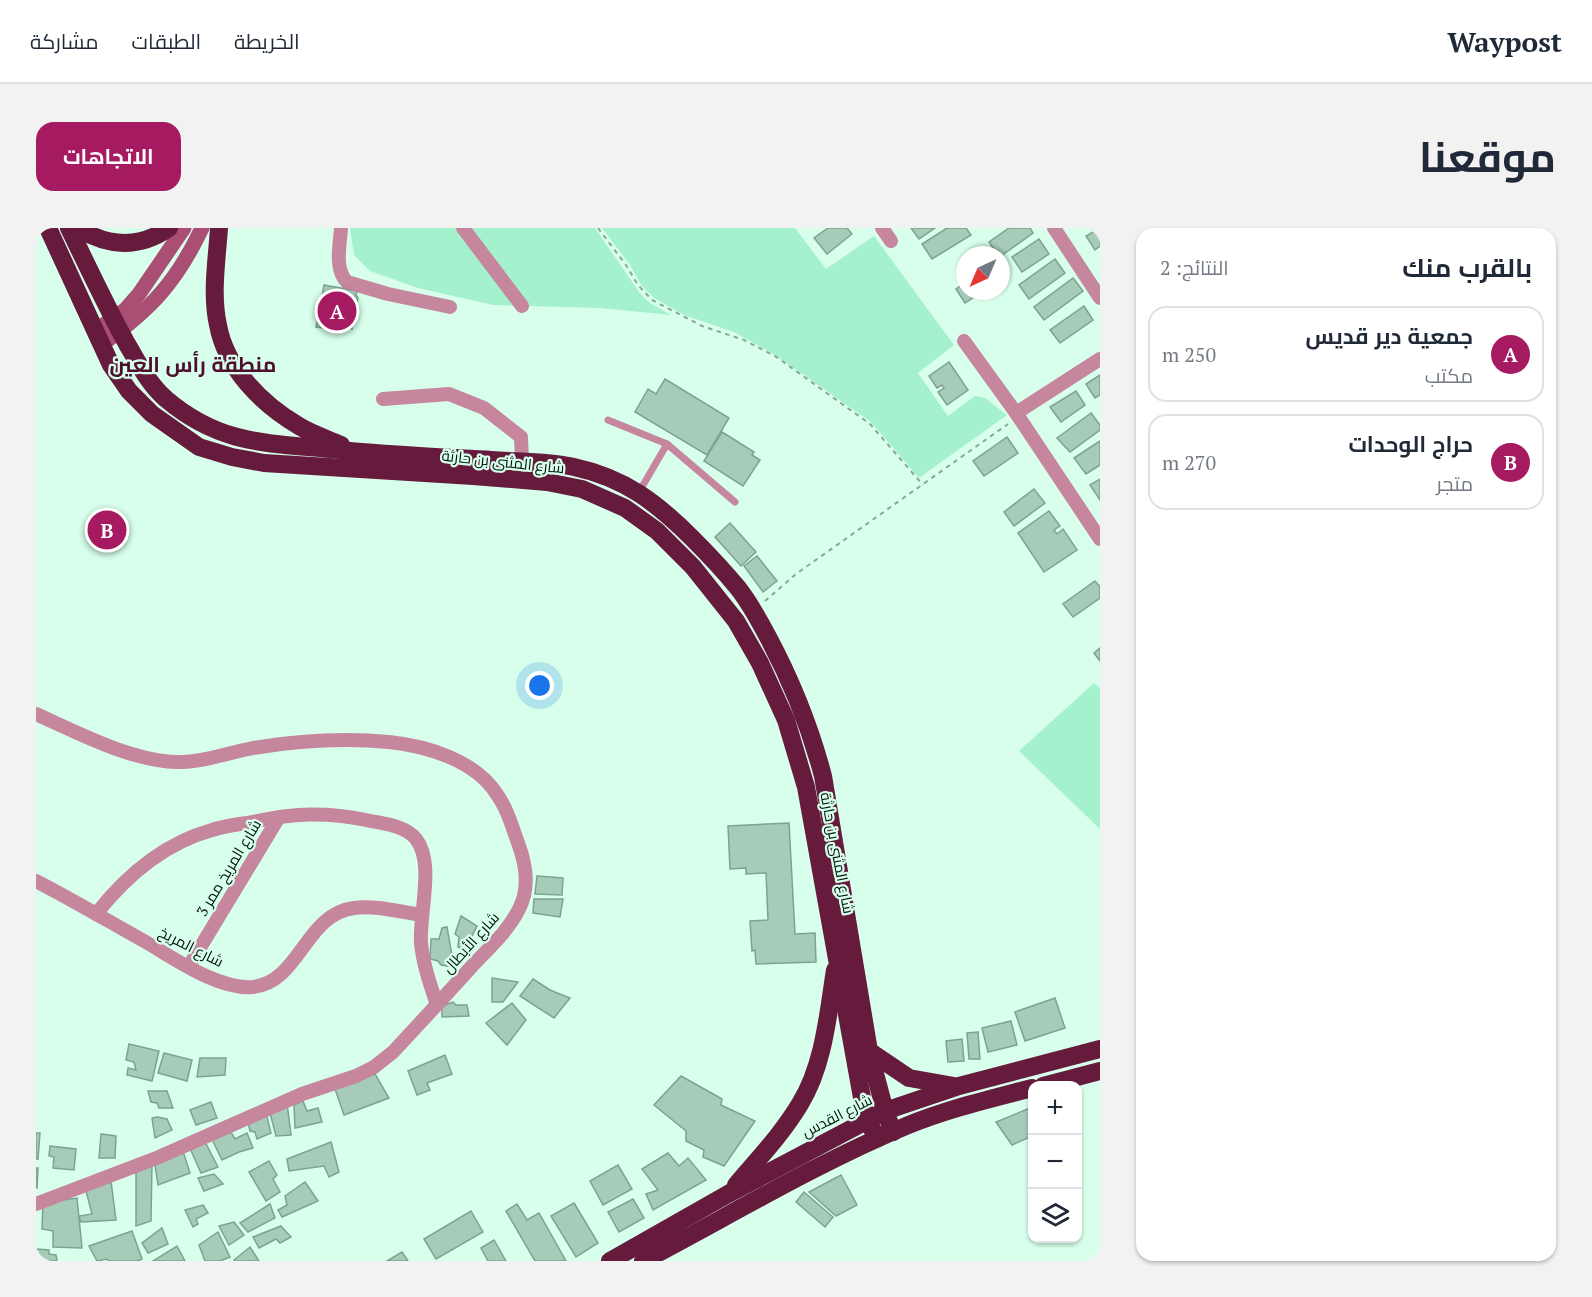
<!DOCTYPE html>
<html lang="ar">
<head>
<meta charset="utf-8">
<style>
  body { margin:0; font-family:"PT Serif",Cairo,serif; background:#f2f2f3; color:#1f2937; direction:rtl }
  .controls { position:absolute; right:18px; bottom:18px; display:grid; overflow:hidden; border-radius:12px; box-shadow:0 2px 4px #0004 }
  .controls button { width:54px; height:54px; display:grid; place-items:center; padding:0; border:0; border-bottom:2px solid #e0e1e3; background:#fff; color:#1f2937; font:30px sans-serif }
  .compass { position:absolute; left:920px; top:18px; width:54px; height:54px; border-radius:50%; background:#fff; box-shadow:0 2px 4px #0004; rotate:224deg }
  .you { position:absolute; left:504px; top:458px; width:21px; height:21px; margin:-15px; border:4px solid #fff; border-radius:50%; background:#1a73e8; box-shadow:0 0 0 9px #1a73e833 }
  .badge { display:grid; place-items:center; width:39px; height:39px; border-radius:50%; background:#a51a61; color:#fff; font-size:20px; font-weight:700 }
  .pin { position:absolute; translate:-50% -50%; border:3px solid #fff; box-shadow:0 2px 6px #0006 }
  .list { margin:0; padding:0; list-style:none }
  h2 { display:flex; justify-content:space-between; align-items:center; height:78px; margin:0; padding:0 24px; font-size:26px }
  h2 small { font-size:20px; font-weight:400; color:#747a83 }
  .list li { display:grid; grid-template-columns:39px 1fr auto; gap:18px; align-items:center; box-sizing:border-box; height:96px; margin:0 12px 12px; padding:0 12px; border:2px solid #e0e1e3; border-radius:18px }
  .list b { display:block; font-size:22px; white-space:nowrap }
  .list p { margin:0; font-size:20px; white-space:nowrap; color:#747a83 }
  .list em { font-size:20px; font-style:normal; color:#747a83 }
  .icon { flex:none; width:33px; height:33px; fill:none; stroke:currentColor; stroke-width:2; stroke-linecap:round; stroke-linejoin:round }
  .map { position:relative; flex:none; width:1064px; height:1033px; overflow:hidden; direction:ltr; border-radius:18px }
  header { display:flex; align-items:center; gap:36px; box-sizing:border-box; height:84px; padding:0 30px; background:#fff; border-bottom:2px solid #e0e1e3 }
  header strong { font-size:28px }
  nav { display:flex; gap:33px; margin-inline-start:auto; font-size:21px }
  .intro { display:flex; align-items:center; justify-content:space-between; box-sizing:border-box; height:144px; padding:0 36px }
  h1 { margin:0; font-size:42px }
  .button { padding:15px 27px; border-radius:18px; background:#a51a61; color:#fff; font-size:21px; font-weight:700 }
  main { display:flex; gap:36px; padding:0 36px }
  aside { flex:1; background:#fff; border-radius:18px; box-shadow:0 2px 4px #0004 }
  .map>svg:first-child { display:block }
  .green { fill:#a6f1cd }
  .building { fill:#a6ccb9; stroke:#7da290; stroke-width:1.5 }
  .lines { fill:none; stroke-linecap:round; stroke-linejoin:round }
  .path { stroke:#89a798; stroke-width:2; stroke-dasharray:4.5 4.5; stroke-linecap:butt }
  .lane { stroke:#c6869d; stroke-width:7 }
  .street { stroke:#c6869d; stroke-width:14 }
  .secondary { stroke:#aa4e74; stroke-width:15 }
  .highway { stroke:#661b3d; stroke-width:18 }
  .labels { text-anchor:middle; stroke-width:4.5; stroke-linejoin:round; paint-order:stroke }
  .street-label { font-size:15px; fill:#04100a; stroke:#d7ffeb }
  .district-label { font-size:21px; font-weight:bold; fill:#4f0e2d; stroke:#d7ffeb }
</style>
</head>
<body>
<header>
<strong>Waypost</strong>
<nav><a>الخريطة</a><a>الطبقات</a><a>مشاركة</a></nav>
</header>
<div class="intro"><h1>موقعنا</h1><a class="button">الاتجاهات</a></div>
<main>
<aside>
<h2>بالقرب منك<small>النتائج: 2</small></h2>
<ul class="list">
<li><span class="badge">A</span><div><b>جمعية دير قديس</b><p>مكتب</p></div><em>250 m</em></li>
<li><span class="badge">B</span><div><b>حراج الوحدات</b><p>متجر</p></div><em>270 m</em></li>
</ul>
</aside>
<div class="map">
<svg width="1064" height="1033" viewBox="0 0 1064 1033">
  <rect width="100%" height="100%" fill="#d7ffeb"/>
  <g class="green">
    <path d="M314 0H559L603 64 614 75 635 87 564 80 457 77 382 60 334 43 318 27Z"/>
    <path d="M566 0H759L790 41 838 8 918 117 882 145 912 188 939 168 949 170 971 187 883 250 835 194 739 127 698 104 648 87 618 70 606 58 594 37Z"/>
    <path d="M1058 455 1064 460V601L983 523Z"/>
  </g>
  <g class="building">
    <path d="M792 0H811L816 6 791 26 778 10Z"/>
    <path d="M875 0H899L883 11Z"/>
    <path d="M911 0H930L935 7 896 31 886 16Z"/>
    <path d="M973 0H994L997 5 965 28 962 27 953 14Z"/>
    <path d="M1064 0V18L1059 22 1050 8Z"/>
    <path d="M1003 11 1013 26 986 44 976 29Z"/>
    <path d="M1019 31 1029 45 993 71 983 57Z"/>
    <path d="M1037 50 1047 63 1008 92 998 79Z"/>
    <path d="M929 55V63H948L929 75 920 61Z"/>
    <path d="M288 57 321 63 320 67 322 70 316 101 289 96 288 100 280 99Z"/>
    <path d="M1048 78 1057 92 1024 115 1014 102Z"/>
    <path d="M913 134 932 162 911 177 902 164 908 160 906 157 901 160 893 148Z"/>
    <path d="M1064 147V167L1059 170 1050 156Z"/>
    <path d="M629 151 693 190 671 227 599 184 612 161 620 166Z"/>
    <path d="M1040 163 1049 177 1025 194 1014 179Z"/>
    <path d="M1055 185 1064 197V202L1034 224 1021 210Z"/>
    <path d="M686 204 718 224 716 227 724 232 707 258 668 233Z"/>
    <path d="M971 209 982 225 948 248 937 233Z"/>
    <path d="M1064 213V237L1050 246 1038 230Z"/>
    <path d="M1064 251V272L1054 257Z"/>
    <path d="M998 261 1009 275 978 298 968 284Z"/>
    <path d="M1013 283 1024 298 1018 302 1021 306 1027 301 1041 322 1008 344 982 305Z"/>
    <path d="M694 295 720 324 705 338 679 309Z"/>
    <path d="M721 328 741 353 727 364 708 338Z"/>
    <path d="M1059 353 1064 359V370L1037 389 1027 376Z"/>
    <path d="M1064 420V433L1058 425Z"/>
    <path d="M753 595 759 706 779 705 780 734 720 736 719 722 716 723 714 693 732 692 730 645 710 646V640L694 641 692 598Z"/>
    <path d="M501 648 527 650 526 667 499 666Z"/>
    <path d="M498 671H527L524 689 497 685Z"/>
    <path d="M425 688 441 698 429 722 422 719 423 709 419 706Z"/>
    <path d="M411 699 418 739 405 737 402 733 394 731 395 711H403L406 700Z"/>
    <path d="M456 750 482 754 467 774H456Z"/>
    <path d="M497 751 514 762 534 770 518 790 484 768Z"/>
    <path d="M1019 770 1029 800 989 813 979 784Z"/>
    <path d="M417 774 420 777H431L433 788 406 789V778Z"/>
    <path d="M476 775 490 792 471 817 450 795Z"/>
    <path d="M975 793 981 817 952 824 946 800Z"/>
    <path d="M942 804 944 831H933L931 805Z"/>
    <path d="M926 811 928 833 912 834 910 813Z"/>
    <path d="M93 816 123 823 116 853 91 847 92 840 100 842 98 834 90 832Z"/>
    <path d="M128 825 156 832 151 853 122 845Z"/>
    <path d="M409 827 416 846 391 855 394 862 381 867 372 843Z"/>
    <path d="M164 830H190L189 847 161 849Z"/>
    <path d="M339 846 353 870 308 887 299 861Z"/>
    <path d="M645 848 686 871 685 877 719 893 688 938 667 929 668 922 650 913V903L618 877Z"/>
    <path d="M112 863H131L137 880H123L121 875 115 874Z"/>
    <path d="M267 873 271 883 282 880 286 894 259 900 258 877Z"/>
    <path d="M175 874 181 890 160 897 154 882Z"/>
    <path d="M251 875 255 907 240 908 234 885Z"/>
    <path d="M994 880 996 883V908L976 917 960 894Z"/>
    <path d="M230 885 235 905 221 911 219 904 214 903 212 894Z"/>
    <path d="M121 889 131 891 136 902 119 910 116 890Z"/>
    <path d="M193 901 199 911 211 905 217 920 203 924 186 932 175 909Z"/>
    <path d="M0 905H4L2 931H0Z"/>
    <path d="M65 906 80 908 79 930H63Z"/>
    <path d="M167 910 182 939 165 945 153 918Z"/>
    <path d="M295 914 303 944 293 949 288 938 253 943 251 931Z"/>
    <path d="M14 918 40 921 38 942 17 940 18 929 13 928Z"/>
    <path d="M146 920 154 945 122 957 119 937Z"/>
    <path d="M632 925 643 938 652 930 670 952 617 982 610 966 622 962 606 941Z"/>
    <path d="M233 933 241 947 237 951 244 964 230 973 213 944Z"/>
    <path d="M116 936 115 993 100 998V940Z"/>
    <path d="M582 937 596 961 567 977 554 953Z"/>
    <path d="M0 940H2L1 960H0Z"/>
    <path d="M178 946 187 956 168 963 162 950Z"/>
    <path d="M805 947 821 977 800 988 773 964Z"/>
    <path d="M75 953 80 992 45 994 43 988 56 986 50 963Z"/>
    <path d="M269 954 282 973 246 989 242 982 251 977 249 968Z"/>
    <path d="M768 964 797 989 789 999 760 974Z"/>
    <path d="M41 970 46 1020 17 1019V1003L6 1001 7 975Z"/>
    <path d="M597 971 608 990 583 1004 572 984Z"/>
    <path d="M538 975 562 1015 540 1029 515 988Z"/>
    <path d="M234 976 239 990 212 1004 204 995Z"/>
    <path d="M481 976 491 992 503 985 530 1033H499L470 983Z"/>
    <path d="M167 977 172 985 160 991 162 996 157 999 149 982Z"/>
    <path d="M435 983 447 1004 400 1031 388 1011Z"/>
    <path d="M198 994 208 1007 193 1017 183 998Z"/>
    <path d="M245 998 255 1009 244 1015 240 1011 223 1020 217 1009Z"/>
    <path d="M126 1000 132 1016 112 1025 106 1015Z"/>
    <path d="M96 1003 106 1031 102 1033H72L71 1031 61 1033 53 1018Z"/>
    <path d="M182 1004 194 1029 184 1033H169L163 1017Z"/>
    <path d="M458 1012 470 1033H452L445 1020Z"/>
    <path d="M141 1018 149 1033H117Z"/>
    <path d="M214 1019 223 1033H199L198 1032Z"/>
    <path d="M0 1021 13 1022V1026L20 1027 21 1033H0Z"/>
    <path d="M366 1024 372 1033H351Z"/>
  </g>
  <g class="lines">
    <g class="path">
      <path d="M562 0 590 37 602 57 616 72 666 98 708 112 739 128 834 196 887 257"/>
      <path d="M729 373 760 346 972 196"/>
    </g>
    <g class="lane">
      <path d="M572 192 631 216 699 274"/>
      <path d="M603 264 631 216"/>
    </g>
    <g class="street">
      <path d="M305 0C304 17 298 41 311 54L352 66 414 79"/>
      <path d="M427 0 486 78"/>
      <path d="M846 0 855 13"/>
      <path d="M1018 0 1064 70"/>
      <path d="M928 113 980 185 1064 311"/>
      <path d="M347 171 413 166 448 180 485 209 486 233"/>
      <path d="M980 185 1064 131"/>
      <path d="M0 486C42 505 95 533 141 534 167 534 192 525 217 520 260 513 309 510 353 514 391 518 438 532 460 565 471 580 476 598 482 615 490 636 494 660 483 681 472 703 454 719 437 737 411 766 384 795 357 824L338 839 320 848 266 866 123 929 0 976"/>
      <path d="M0 653C37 672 72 693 108 713 138 730 182 762 217 759 264 754 269 686 318 680 340 677 364 684 386 687"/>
      <path d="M60 686C90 648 129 615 176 602 191 597 207 596 221 593 260 585 291 584 330 592 347 596 369 597 380 611 399 634 383 686 385 715 387 736 394 756 401 777"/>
      <path d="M153 738 243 589"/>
    </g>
    <g class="secondary">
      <path d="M59 103 89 82 103 66 148 0"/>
      <path d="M65 117C114 82 140 55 166 0"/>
    </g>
    <g class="highway">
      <path d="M12 0 75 137 93 163 116 186 163 219 196 229 228 235 437 248 511 254 546 261 589 280 621 303 657 339 700 393 724 435 750 492 770 559 830 892 842 910"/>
      <path d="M33 0C52 39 70 78 91 116 103 136 112 155 130 171 183 216 229 215 295 221 348 227 402 229 456 232 483 234 511 233 538 239 589 250 621 275 656 310 672 326 688 343 702 360 714 375 723 392 732 409 756 454 774 499 787 548L833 823 849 883 857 904"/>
      <path d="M42 0C72 19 103 21 133 0"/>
      <path d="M183 0C181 31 175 66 182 97 190 141 226 176 263 198 276 206 292 211 305 217"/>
      <path d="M833 823 873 850 918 858"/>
      <path d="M1007 858 1064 843"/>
      <path d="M700 957C722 931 746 906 764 876 788 837 792 786 799 742"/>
      <path d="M574 1033 692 966 849 883 923 858 1064 821"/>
      <path d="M607 1033C693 988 781 935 870 898 911 881 954 871 996 860"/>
    </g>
  </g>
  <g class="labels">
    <g class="street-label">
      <text transform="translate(467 234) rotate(6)" y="5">شارع المثنى بن حارثة</text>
      <text transform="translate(801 625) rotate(79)" y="5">شارع المثنى بن حارثة</text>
      <text transform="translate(193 640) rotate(-59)" y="5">شارع المريخ ممر 3</text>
      <text transform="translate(435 715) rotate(-48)" y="5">شارع الأبطال</text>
      <text transform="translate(155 719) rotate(27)" y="5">شارع المريخ</text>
      <text transform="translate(801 888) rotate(-27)" y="5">شارع القدس</text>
    </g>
    <g class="district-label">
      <text x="157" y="144">منطقة رأس العين</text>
    </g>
  </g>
</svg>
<div class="controls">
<button>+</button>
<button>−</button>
<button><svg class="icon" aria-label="layers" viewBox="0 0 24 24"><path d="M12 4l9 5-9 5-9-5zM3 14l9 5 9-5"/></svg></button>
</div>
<svg class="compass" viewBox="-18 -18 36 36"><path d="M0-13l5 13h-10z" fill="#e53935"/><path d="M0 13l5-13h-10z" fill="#747a83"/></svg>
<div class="you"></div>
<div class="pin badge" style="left:301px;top:83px">A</div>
<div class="pin badge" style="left:71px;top:302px">B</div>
</div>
</main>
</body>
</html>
